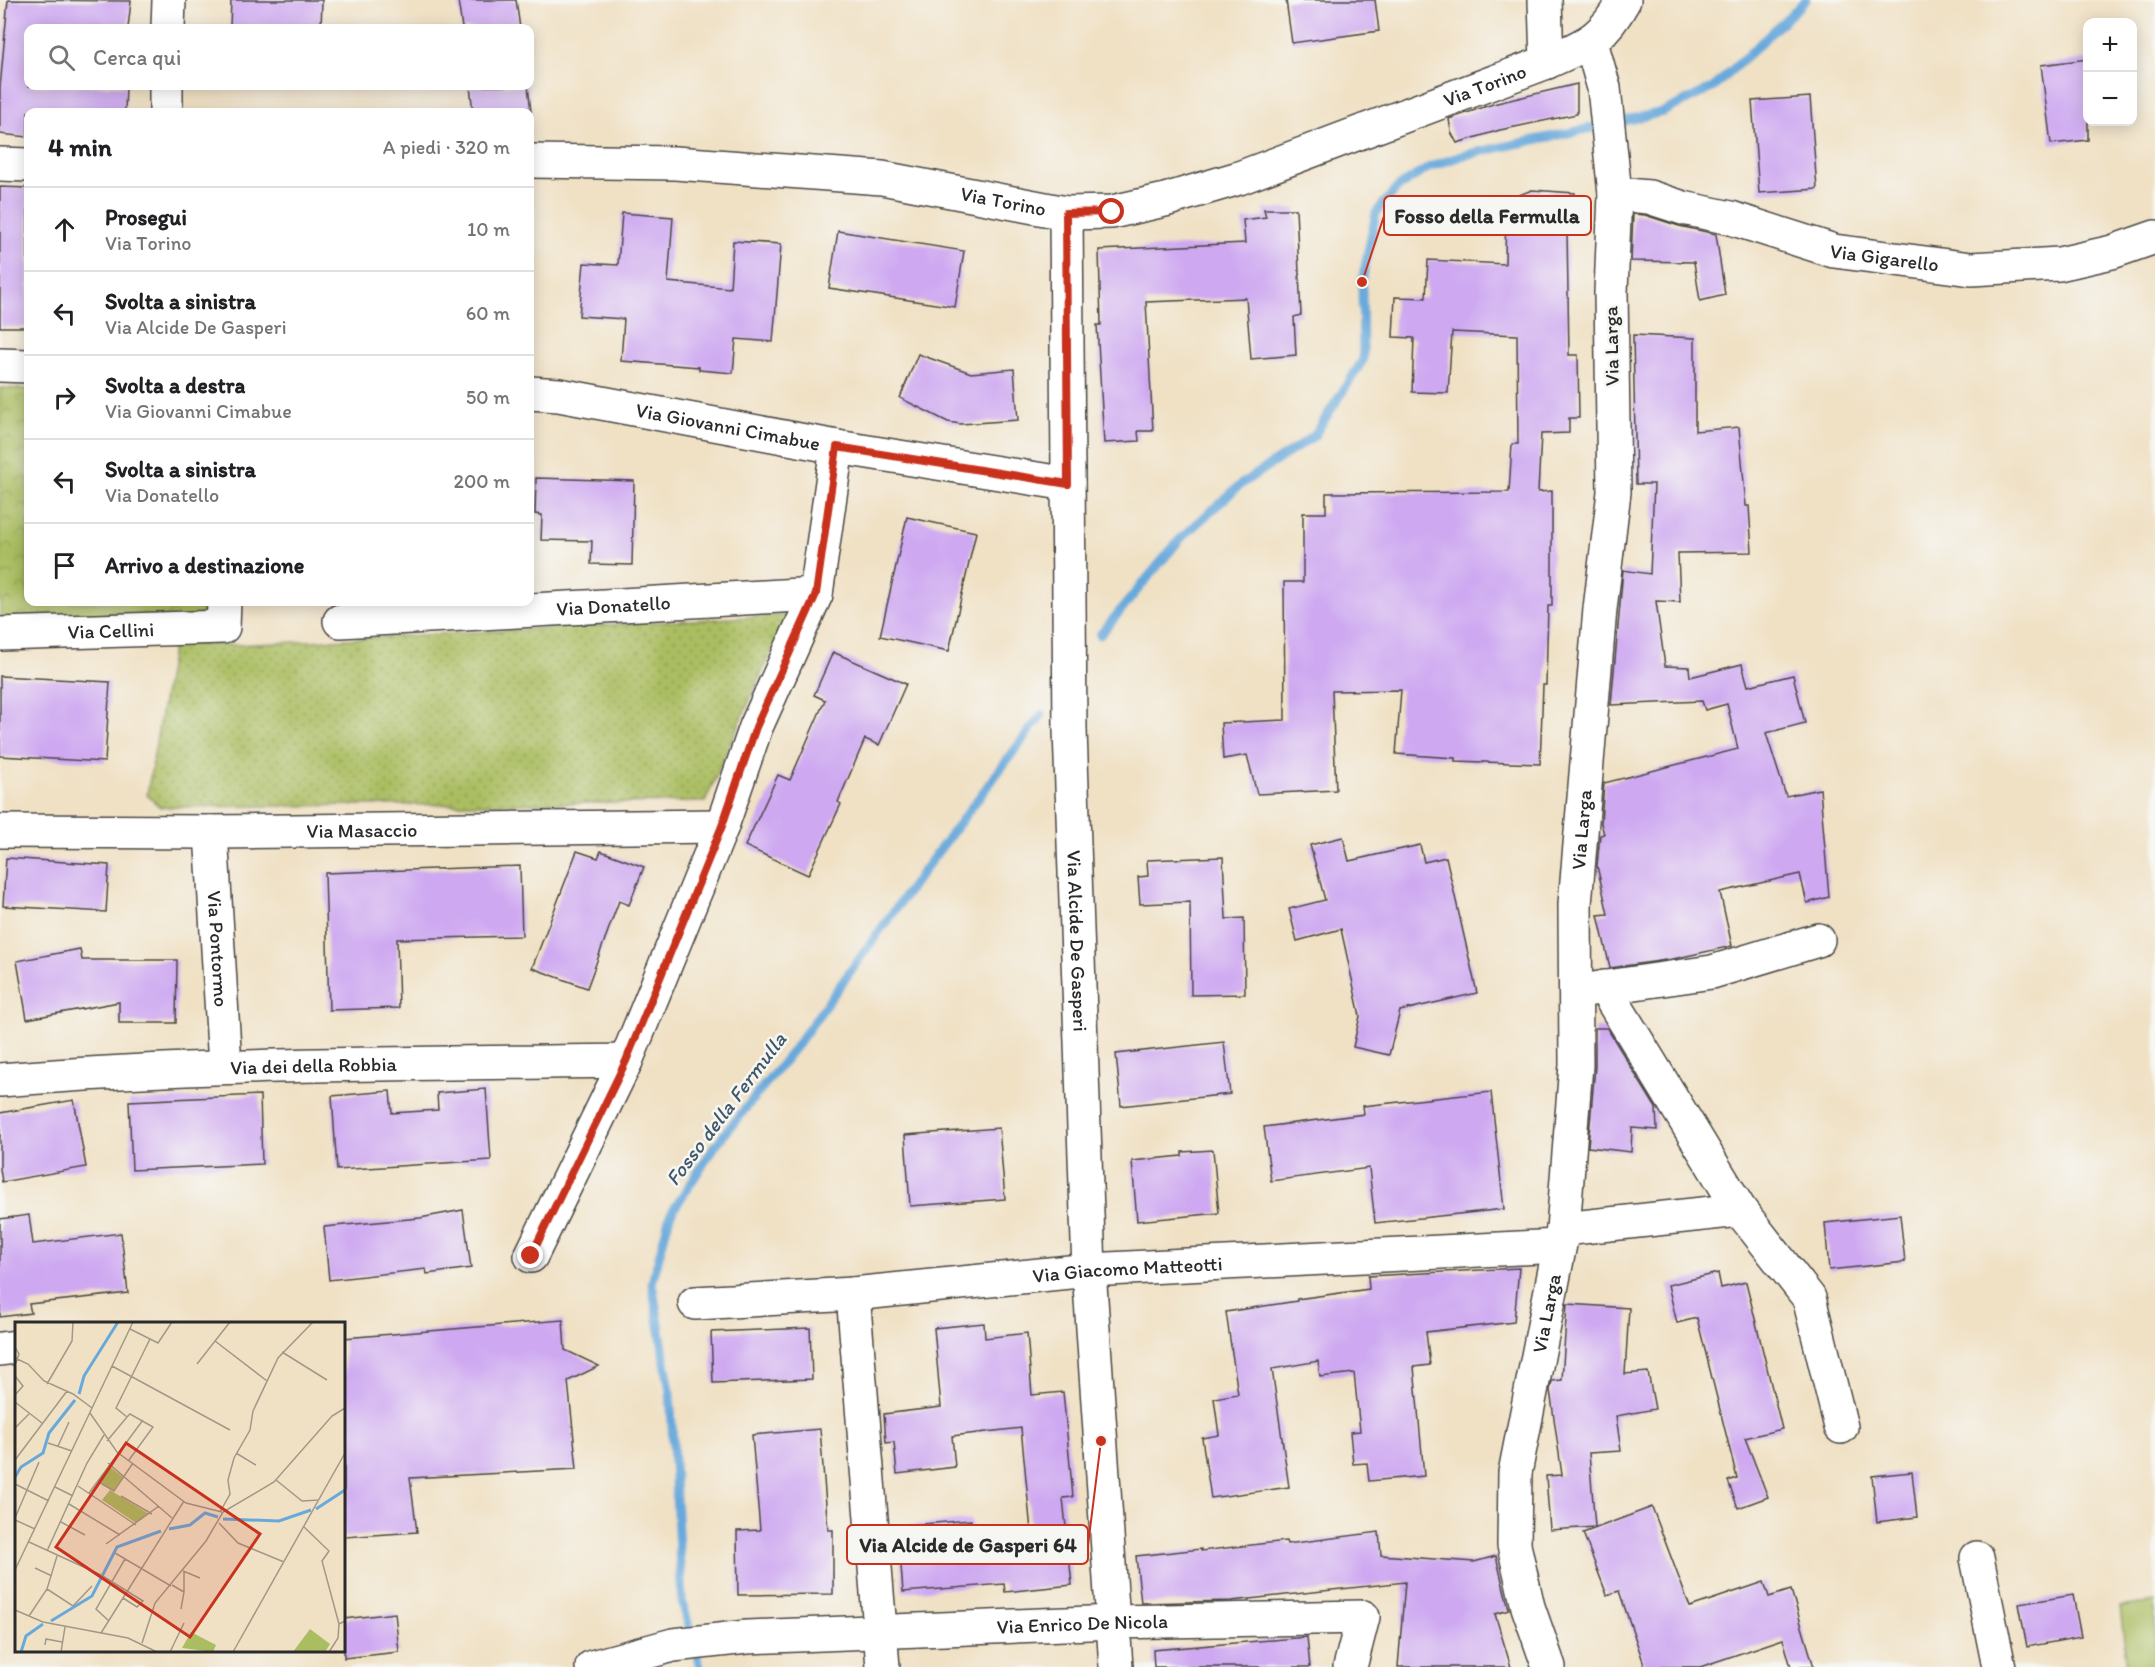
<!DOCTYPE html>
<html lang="it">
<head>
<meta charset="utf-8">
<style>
  body { margin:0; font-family:Itim,sans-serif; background:#f6f6f6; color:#202124 }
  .controls { position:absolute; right:18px; top:18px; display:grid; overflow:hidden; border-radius:12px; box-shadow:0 3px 15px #0003 }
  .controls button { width:54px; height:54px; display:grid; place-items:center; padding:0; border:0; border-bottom:2px solid #e0e0e0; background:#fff; color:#202124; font:30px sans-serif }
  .stop { position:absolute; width:18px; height:18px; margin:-14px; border:4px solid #c8321e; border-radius:50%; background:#fff }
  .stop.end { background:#c8321e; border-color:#fff; box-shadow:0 2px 6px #0008 }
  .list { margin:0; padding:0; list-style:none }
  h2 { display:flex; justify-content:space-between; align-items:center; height:78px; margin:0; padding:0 24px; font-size:26px }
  h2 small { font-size:20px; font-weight:400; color:#757577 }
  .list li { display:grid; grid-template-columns:39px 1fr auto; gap:18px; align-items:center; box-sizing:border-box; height:84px; padding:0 24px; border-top:2px solid #e0e0e0 }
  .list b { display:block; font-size:22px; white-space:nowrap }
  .list p { margin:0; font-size:20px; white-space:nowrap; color:#757577 }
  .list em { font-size:20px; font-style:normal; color:#757577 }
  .icon { flex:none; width:33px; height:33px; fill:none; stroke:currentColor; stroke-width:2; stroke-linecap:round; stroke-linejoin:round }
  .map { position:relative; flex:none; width:2155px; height:1667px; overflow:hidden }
  .search { position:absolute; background:#fff; box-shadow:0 3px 15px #0003; left:24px; top:24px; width:510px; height:66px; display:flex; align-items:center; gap:15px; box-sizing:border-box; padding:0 21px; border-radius:12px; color:#757577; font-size:22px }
  .panel { position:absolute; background:#fff; box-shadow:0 3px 15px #0003; left:24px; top:108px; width:510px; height:498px; border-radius:12px }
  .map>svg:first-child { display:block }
  .grass { fill:url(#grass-dots); stroke:#6a7446; stroke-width:1.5 }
  .park { fill:url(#park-crowns); stroke:#6a7446; stroke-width:1.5 }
  .pitch { fill:#aabd60; stroke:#6a7446; stroke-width:1.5 }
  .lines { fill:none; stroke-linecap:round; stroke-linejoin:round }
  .stream { stroke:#67a9db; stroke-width:9 }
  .building { fill:#cea8f1 }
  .minor-casing { stroke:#494642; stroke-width:36 }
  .minor { stroke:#fff; stroke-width:33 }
  .route { stroke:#c8321e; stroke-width:8 }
  .labels { text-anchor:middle; stroke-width:5; stroke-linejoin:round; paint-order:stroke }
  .street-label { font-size:20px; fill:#2b2b2b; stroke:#f6f6f2 }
  .water-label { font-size:21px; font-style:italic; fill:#405769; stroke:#f6f6f2 }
  .inset-river { fill:none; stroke:#67a9db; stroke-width:3 }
  .inset-road { fill:none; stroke:#a19887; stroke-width:1.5 }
  .view { fill:#c8321e; fill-opacity:0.15; stroke:#c8321e; stroke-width:3 }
  .inset-edge { fill:none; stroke:#2b2b2b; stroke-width:3 }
  .leader { fill:none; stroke:#c8321e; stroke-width:2 }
  .callout-dot { fill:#c8321e; stroke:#f6f6f2; stroke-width:2 }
  .callout { fill:#f6f6f2; stroke:#c8321e; stroke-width:2 }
  .callout-label { font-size:21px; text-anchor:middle; font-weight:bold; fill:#2b2b2b }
</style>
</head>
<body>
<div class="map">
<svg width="2155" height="1667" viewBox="0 0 2155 1667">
  <defs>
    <pattern id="grass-dots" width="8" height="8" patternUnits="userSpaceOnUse" patternTransform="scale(1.5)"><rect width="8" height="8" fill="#aabd60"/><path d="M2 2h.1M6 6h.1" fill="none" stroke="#8b9a4f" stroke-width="1.8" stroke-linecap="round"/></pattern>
    <pattern id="park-crowns" width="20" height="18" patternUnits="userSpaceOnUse" patternTransform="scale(1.5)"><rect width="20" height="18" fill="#aabd60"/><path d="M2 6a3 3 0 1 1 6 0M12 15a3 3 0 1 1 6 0" fill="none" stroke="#8b9a4f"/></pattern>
  </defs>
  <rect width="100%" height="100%" fill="#f6f6f2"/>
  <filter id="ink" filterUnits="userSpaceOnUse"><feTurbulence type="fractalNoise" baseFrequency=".0167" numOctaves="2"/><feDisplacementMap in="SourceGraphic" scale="12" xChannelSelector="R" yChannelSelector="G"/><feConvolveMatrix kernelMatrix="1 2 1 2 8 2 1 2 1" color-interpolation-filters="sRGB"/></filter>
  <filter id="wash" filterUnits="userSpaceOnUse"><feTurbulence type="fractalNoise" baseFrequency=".008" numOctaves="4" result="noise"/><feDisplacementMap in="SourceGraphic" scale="24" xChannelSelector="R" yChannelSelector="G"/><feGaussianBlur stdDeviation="1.35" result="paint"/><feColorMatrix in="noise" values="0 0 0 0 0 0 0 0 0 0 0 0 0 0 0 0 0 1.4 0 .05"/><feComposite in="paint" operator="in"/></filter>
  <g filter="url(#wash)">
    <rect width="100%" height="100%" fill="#f0e1c5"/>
    <path class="grass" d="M787 615 705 802 160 807 147 795 173 644 237 645Z"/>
    <path class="park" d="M0 388 28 389V602H215V621L0 622Z"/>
    <path class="pitch" d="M2155 1602V1667H2127L2120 1607Z"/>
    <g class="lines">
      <g class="stream">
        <path d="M1614 123 1663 112 1714 87 1806 0"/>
        <path d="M1100 635 1181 538 1240 485 1314 436 1363 360 1362 282 1376 213 1398 187 1430 167 1464 155 1601 126"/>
        <path d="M700 1667 682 1601 670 1391 652 1283 670 1215 715 1146 797 1045 912 886 1042 714"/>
      </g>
    </g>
    <g id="blocks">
      <g class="building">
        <path d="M8 0 131 1 128 28H28V86H126L125 112H28V137L0 134V88Z"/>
        <path d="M231 0H322L321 28H230Z"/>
        <path d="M458 0H516L520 28H462Z"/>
        <path d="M1286 0H1375L1379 31 1292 43Z"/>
        <path d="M2088 59V140L2051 144 2041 65Z"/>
        <path d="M1577 84V114L1500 130 1457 143 1451 132 1449 119 1493 104Z"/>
        <path d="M470 86H528L531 112H473Z"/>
        <path d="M1810 97 1817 189 1759 193 1752 101Z"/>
        <path d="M0 187 28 188V327H0Z"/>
        <path d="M1532 190 1575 193V231H1567L1569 355H1578L1579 418H1569V433L1541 434 1538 492 1552 491V606H1548L1546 685H1543L1540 764 1455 761V758L1396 754 1401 690 1332 691 1336 790 1257 794 1247 755 1223 759 1221 723 1285 720 1284 582H1303V513H1326V493L1509 492 1512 444H1518L1517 335 1452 332 1448 393 1412 392 1414 338 1393 337 1395 297 1426 298 1428 260 1505 264 1506 200Z"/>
        <path d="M1264 209H1296L1301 315 1294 317 1296 355 1251 359 1246 298 1146 302 1153 431H1138L1139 441 1104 443 1097 325H1101L1099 250 1245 243 1243 220 1266 217Z"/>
        <path d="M622 213 673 217 668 282 730 288 733 241 781 244 773 342 736 339 733 373 699 370V367L621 361 624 319 579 316 584 263 618 265Z"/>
        <path d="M1633 214 1645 215 1679 226 1716 234 1725 295 1700 301 1694 262 1631 261Z"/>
        <path d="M838 231 964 251 955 307 829 288Z"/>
        <path d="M1633 335 1695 338V431L1739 427 1746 506H1749L1752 552 1678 553 1680 602 1656 601 1665 666 1689 667 1690 677 1742 664 1748 686 1793 675 1805 723 1766 733 1786 796 1820 789 1829 897 1807 903 1800 874 1720 892 1732 946 1673 959 1610 968 1598 915 1608 914 1597 866 1600 835 1604 834 1601 823 1604 783 1738 749 1727 704 1705 710 1702 701 1611 705 1623 570 1650 574 1654 484H1636Z"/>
        <path d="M918 354 971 373 1014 369 1018 420 961 424 948 422 900 398Z"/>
        <path d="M536 478 634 481 632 565 591 564 592 541 541 540 542 515 535 514Z"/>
        <path d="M907 517 976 532 949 651 880 636Z"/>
        <path d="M833 652 906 684 879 745 865 739 838 802 841 804 808 875 745 846 778 775 790 780 825 700 814 695Z"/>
        <path d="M0 676 110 682 105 762 0 756Z"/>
        <path d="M1343 837 1349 861 1420 845 1424 862 1446 857 1477 993 1400 1011 1389 1055 1353 1047 1360 1016 1341 929 1297 941 1289 909 1325 900 1310 845Z"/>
        <path d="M577 851 598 858 601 851 644 867 629 905 619 901 587 988 532 968Z"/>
        <path d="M1223 857 1226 919 1244 918 1245 994 1191 995 1190 902 1140 904 1138 877 1148 876 1147 860Z"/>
        <path d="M6 858 109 865 106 912 3 906Z"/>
        <path d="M520 866 522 936 397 939 399 1008 329 1010 325 873Z"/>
        <path d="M80 949 82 960H177L176 1023H119V1002L27 1019 17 961Z"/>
        <path d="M1595 1028H1607L1656 1108 1657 1130 1632 1128 1631 1152 1588 1147 1595 1066Z"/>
        <path d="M1224 1042 1230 1094 1121 1106 1116 1054Z"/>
        <path d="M486 1089 491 1160 337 1170 332 1096 390 1091 392 1113 438 1110 437 1093Z"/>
        <path d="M1491 1092 1504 1209 1375 1223 1369 1168 1271 1181 1264 1127 1364 1114 1363 1106Z"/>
        <path d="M260 1095 262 1164 132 1170 129 1101Z"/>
        <path d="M74 1100 86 1167 2 1182 0 1169V1113Z"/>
        <path d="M999 1128 1005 1199 910 1206 905 1135Z"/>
        <path d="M1213 1150 1219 1213 1137 1221 1132 1161 1182 1156V1152Z"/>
        <path d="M463 1210 471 1268 427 1274 426 1269 329 1280 324 1227 420 1218Z"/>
        <path d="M29 1215 33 1244 121 1233 128 1293 29 1304 31 1313 0 1317V1219Z"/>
        <path d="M1900 1215 1905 1262 1829 1270 1825 1223Z"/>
        <path d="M1519 1268 1514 1322 1426 1332 1430 1365 1414 1367 1424 1476 1369 1481 1367 1463 1353 1464 1350 1432 1360 1431 1354 1373 1320 1377 1318 1361 1272 1369 1289 1487 1211 1498 1202 1438 1219 1435 1214 1398 1238 1394 1226 1312 1297 1301V1299L1369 1289 1368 1276Z"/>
        <path d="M1718 1273 1721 1288 1746 1282 1782 1429 1745 1438 1768 1497 1738 1508 1728 1481 1737 1478 1697 1318 1677 1323 1668 1285Z"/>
        <path d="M1567 1304 1629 1308 1625 1374 1648 1372 1655 1409 1616 1416 1621 1451 1589 1453 1595 1527 1550 1530 1546 1476 1562 1475 1550 1390 1552 1381 1562 1380Z"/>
        <path d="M563 1320 565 1350 599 1366 568 1381 577 1469 410 1478 417 1532 344 1537V1338Z"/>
        <path d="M984 1323 985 1338 1027 1333 1032 1395 1063 1392 1073 1497 1063 1498 1072 1585 1005 1592 1004 1584 903 1592 898 1526 971 1520 972 1537 1031 1531 1021 1428 952 1436 955 1467 897 1474 894 1442 886 1443 884 1414 941 1407 934 1328Z"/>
        <path d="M810 1328 812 1379 713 1383 711 1332Z"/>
        <path d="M820 1429 828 1530H833V1594L738 1595 737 1531 760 1530 752 1435Z"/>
        <path d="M1912 1472 1917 1517 1877 1522 1872 1476Z"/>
        <path d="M1652 1507 1690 1607 1764 1582 1769 1597 1791 1590 1814 1667H1791L1783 1639 1700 1667H1645L1619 1591 1607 1595 1583 1533Z"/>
        <path d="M1379 1532 1381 1555 1474 1562 1496 1556 1509 1610 1495 1614 1511 1667H1398L1405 1582 1231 1601 1141 1603 1136 1556 1201 1549V1551L1286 1541 1287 1544Z"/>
        <path d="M2073 1595 2081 1637 2027 1647 2019 1604Z"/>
        <path d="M395 1613 399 1652 344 1658V1619Z"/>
        <path d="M1307 1637 1310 1667H1154L1153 1650Z"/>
      </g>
    </g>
  </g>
  <g filter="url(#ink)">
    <use href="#blocks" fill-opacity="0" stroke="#494642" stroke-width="1.5"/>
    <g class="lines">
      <g class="minor-casing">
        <g id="minor">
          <path d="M1545 0 1547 62"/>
          <path d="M168 28 169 0"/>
          <path d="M166 112V86"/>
          <path id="s1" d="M530 161 675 163 882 178 1066 213 1112 212 1165 200 1239 178 1547 62C1587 44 1602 40 1624 0"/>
          <path d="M0 164 28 165"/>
          <path id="s2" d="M1615 194 1649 197 1683 208 1731 218 1834 251 1971 269 2059 264 2112 252 2155 237"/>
          <path id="s3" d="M1066 213 1070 730 1089 1270 1116 1667"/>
          <path d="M0 365 28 366"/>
          <path id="s4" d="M530 393 559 395 837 447 1068 484"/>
          <path id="s5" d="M340 621 816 594"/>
          <path id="s6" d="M0 634 223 627 224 602"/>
          <path id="s7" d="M0 831 211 832 722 826"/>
          <path id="s8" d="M211 832 225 1066"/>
          <path d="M1604 987 1740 1210"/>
          <path d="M1586 990 1712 972 1818 940"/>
          <path id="s9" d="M0 1080C208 1063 417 1064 626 1061"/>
          <path d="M1563 1229 1740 1210 1809 1298 1841 1427"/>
          <path d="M531 1256 626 1061 722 826 756 727 816 594 837 447"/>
          <path d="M853 1294 883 1667"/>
          <path id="s10" d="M695 1303 853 1294 1089 1270 1559 1246"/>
          <path d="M0 1349 16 1347"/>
          <path d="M1977 1558 1999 1667"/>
          <path id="s11" d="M592 1667 673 1645 747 1637 1114 1622 1363 1617 1350 1667"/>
          <path id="s12" d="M1549 1667 1528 1607 1514 1545 1515 1473 1563 1229 1576 1065 1575 904 1600 609 1614 492 1611 292 1615 194 1604 88 1591 42"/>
        </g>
      </g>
      <use href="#minor" class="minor"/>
    </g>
  </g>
  <g class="lines" filter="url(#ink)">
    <path class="route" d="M531 1256 626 1061 722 826 756 727 816 594 837 447 1068 484 1066 213 1112 212"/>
  </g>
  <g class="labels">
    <g class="street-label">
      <text dy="7" stroke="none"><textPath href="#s1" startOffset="980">Via Torino</textPath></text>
      <text dy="7" stroke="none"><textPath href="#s1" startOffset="476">Via Torino</textPath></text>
      <text dy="7" stroke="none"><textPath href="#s2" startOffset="278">Via Gigarello</textPath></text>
      <text transform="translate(1611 346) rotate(-91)" y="7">Via Larga</text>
      <text dy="7" stroke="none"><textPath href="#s4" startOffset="201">Via Giovanni Cimabue</textPath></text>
      <text dy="7" stroke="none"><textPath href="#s5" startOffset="274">Via Donatello</textPath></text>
      <text dy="7" stroke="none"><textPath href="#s6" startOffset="111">Via Cellini</textPath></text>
      <text dy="7" stroke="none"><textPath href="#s7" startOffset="362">Via Masaccio</textPath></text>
      <text dy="7" stroke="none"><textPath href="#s12" startOffset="848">Via Larga</textPath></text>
      <text dy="7" stroke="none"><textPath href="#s3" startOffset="728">Via Alcide De Gasperi</textPath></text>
      <text dy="7" stroke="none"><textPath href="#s8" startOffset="117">Via Pontormo</textPath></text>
      <text dy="7" stroke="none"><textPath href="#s9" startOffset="314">Via dei della Robbia</textPath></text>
      <text dy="7" stroke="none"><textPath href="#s10" startOffset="434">Via Giacomo Matteotti</textPath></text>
      <text dy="7" stroke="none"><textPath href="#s12" startOffset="362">Via Larga</textPath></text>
      <text dy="7" stroke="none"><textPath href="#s11" startOffset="494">Via Enrico De Nicola</textPath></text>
    </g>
    <g class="water-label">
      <text transform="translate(726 1109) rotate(-53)" y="7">Fosso della Fermulla</text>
    </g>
  </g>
  <g transform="translate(15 1322)">
    <rect width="330" height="330" fill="#f0e1c5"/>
    <path d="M95 168 134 192 121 201 87 178Z" fill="#aabd60"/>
    <path d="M295 307 315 322 310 330H278Z" fill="#aabd60"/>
    <path d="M94 144 108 155 98 169 83 158Z" fill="#aabd60"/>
    <path d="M176 310 201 323 198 330 167 326Z" fill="#aabd60"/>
    <path class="inset-river" d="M64 72 69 54 103 0M0 155 6 145 28 131 34 111 60 78M301 187 330 168M208 197 264 199 296 188M154 207 175 203 190 191 203 195M36 299 77 274 102 225 146 209M6 330 11 314 28 302"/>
    <path class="inset-road" d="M115 7 143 21 157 0M200 19 215 0M0 25 4 32 0 43M267 30 312 58M0 36 13 42 29 59 58 72 77 86M182 42 200 19 252 59M97 44 215 108M0 54 8 64 0 73M32 62 57 19 58 0M0 80 27 101M77 86 118 0M75 91 102 130 171 181 207 190M112 95 101 86 135 17M112 95 115 92 138 105 114 138M0 106 14 92M92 119 112 95M33 121 57 129M43 124 54 100M221 131 241 143M0 138 52 69M93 141 157 196M261 158 287 179 304 178M82 159 99 169 118 141M0 162 34 179M63 164 121 203M40 165 58 174M74 171 128 98M106 174 137 192M54 182 105 213M205 190 215 172 213 158 219 136 235 108 238 89 263 36 298 0M0 196 24 140M0 198 20 207M46 200 70 213M204 201 223 221 269 240M289 205 314 229 307 239 324 302M14 220 86 253 128 279 122 285 108 276M91 222 144 184M32 229 72 141 89 113M100 231 156 264M20 246 37 254M0 248 77 86M168 249 185 256M157 263 169 270 166 287M32 267 58 284 77 264M169 270V250M0 288 28 300 113 316 142 330M14 294 32 267 42 234M94 299 81 287 110 237M86 311 169 179M127 321 140 281 191 219 208 190 259 160 317 94 330 86M30 323 31 317 47 320M46 330 50 305M155 330 169 301M218 330 330 131M314 330 323 316 324 302 330 299"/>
    <path class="view" d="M111 121 245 212 175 315 41 225Z"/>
    <rect width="330" height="330" class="inset-edge"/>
  </g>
  <path class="leader" d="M1362 282L1384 216M1101 1441L1088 1545"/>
  <g class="callout-dot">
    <circle cx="1362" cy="282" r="6"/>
    <circle cx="1101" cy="1441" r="6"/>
  </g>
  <g class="callout">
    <rect x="1384" y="196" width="207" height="39" rx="6"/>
    <rect x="847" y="1525" width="241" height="39" rx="6"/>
  </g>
  <g class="callout-label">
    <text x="1487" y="223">Fosso della Fermulla</text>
    <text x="968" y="1552">Via Alcide de Gasperi 64</text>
  </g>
</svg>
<div class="controls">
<button>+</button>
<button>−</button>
</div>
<div class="stop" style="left:1112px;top:212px"></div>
<div class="stop end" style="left:531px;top:1256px"></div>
<div class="search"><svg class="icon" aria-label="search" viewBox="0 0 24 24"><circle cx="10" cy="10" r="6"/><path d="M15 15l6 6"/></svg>Cerca qui</div>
<section class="panel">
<h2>4 min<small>A piedi · 320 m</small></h2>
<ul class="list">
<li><svg class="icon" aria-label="ahead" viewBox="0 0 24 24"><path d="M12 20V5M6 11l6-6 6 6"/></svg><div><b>Prosegui</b><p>Via Torino</p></div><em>10 m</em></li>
<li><svg class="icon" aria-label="left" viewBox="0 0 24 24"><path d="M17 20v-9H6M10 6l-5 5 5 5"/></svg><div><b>Svolta a sinistra</b><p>Via Alcide De Gasperi</p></div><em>60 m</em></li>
<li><svg class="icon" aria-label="right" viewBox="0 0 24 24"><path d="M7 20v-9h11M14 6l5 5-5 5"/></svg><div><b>Svolta a destra</b><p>Via Giovanni Cimabue</p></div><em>50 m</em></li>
<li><svg class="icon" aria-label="left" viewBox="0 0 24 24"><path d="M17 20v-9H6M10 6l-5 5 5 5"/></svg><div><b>Svolta a sinistra</b><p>Via Donatello</p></div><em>200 m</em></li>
<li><svg class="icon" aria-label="arrive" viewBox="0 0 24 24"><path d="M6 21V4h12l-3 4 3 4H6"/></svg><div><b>Arrivo a destinazione</b></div></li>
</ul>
</section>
</div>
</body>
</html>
